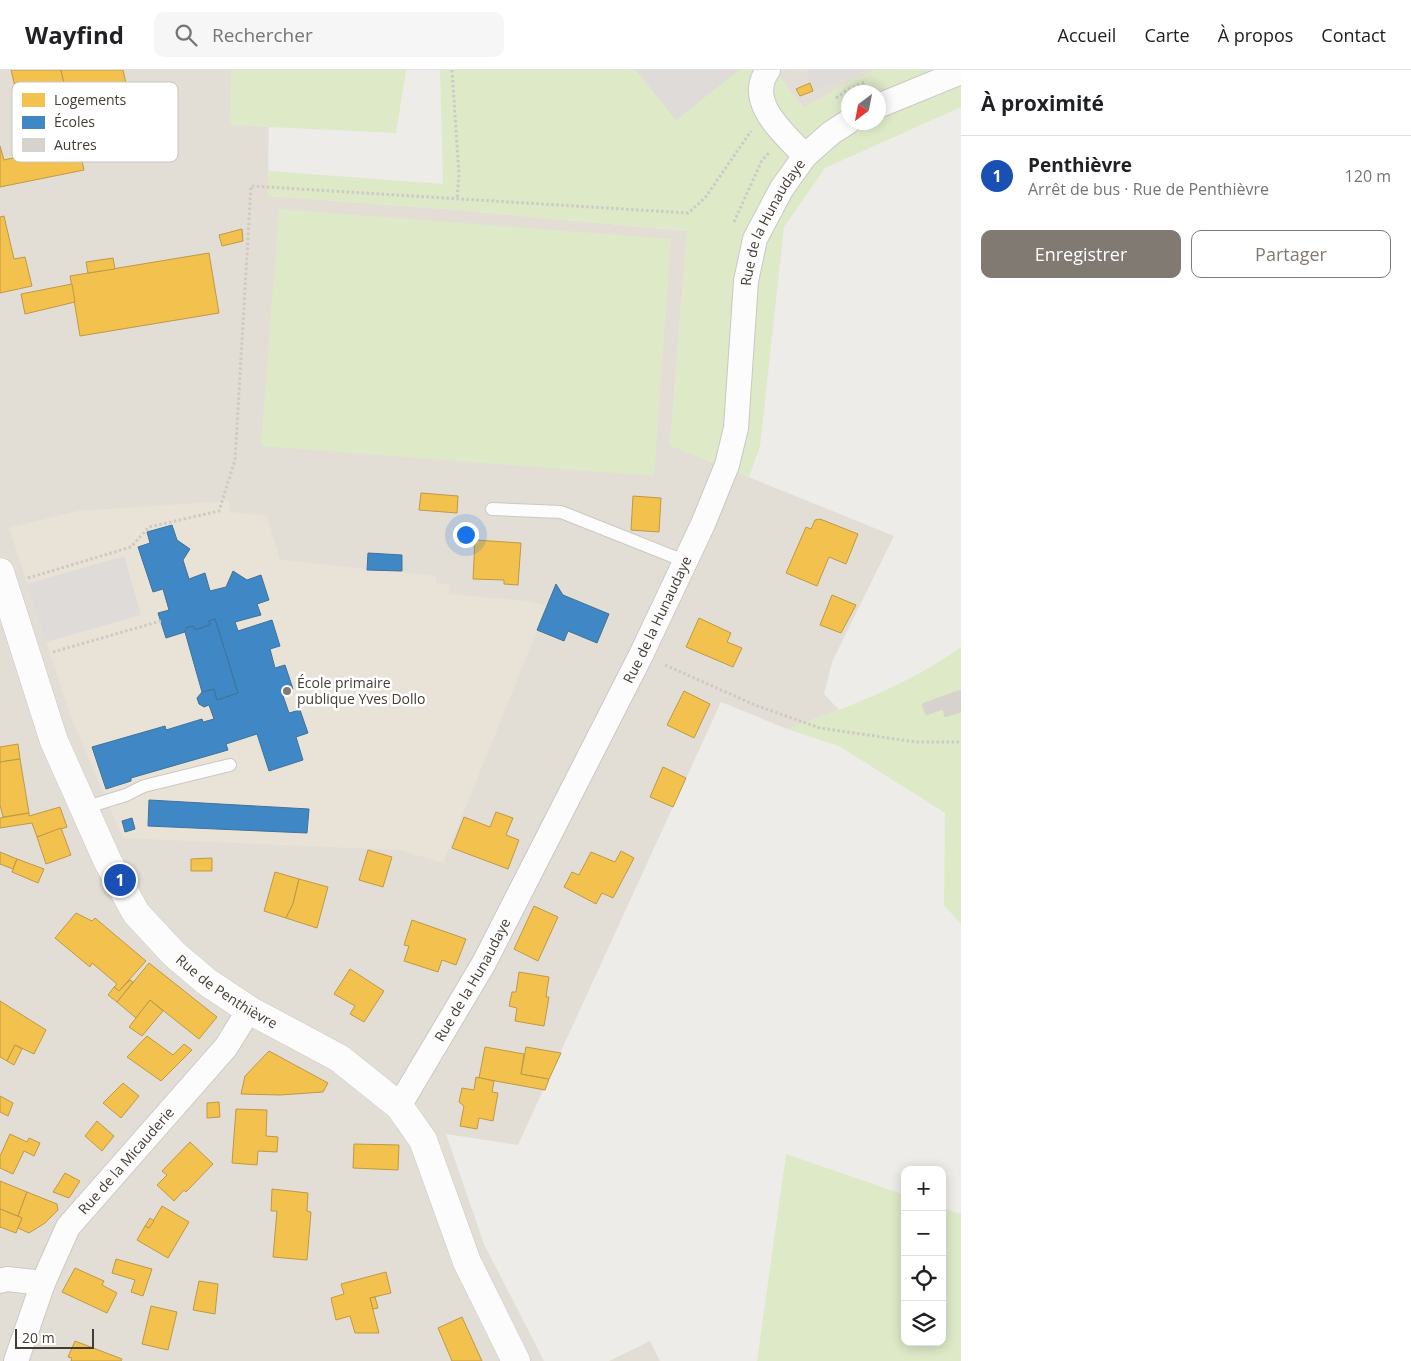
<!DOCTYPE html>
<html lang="fr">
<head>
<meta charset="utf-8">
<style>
  body { margin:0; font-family:"Open Sans",sans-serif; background:#f6f6f6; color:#202124 }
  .controls { position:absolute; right:15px; bottom:15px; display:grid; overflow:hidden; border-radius:10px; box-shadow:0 2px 12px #0003 }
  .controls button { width:45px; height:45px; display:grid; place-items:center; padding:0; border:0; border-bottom:1px solid #e0e0e0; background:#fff; color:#202124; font:25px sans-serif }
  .compass { position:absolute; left:841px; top:15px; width:45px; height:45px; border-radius:50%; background:#fff; box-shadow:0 2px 12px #0003; rotate:212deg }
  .scale { position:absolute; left:15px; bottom:12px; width:79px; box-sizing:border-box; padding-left:5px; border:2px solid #443d34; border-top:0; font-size:14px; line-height:18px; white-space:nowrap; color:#443d34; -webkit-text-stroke:4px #fff; paint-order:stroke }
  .you { position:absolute; left:465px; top:464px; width:18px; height:18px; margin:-12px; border:4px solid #fff; border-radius:50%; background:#1a73e8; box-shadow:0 0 0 8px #1a73e833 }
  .badge { display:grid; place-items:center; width:32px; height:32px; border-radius:50%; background:#807a73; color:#fff; font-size:16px; font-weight:700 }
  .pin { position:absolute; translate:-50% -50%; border:2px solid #fff; box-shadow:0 1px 5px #0006 }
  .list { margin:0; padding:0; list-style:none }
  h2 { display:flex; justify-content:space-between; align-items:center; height:65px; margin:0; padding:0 20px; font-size:21px }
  h2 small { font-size:16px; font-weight:400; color:#757577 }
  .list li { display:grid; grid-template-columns:32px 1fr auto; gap:15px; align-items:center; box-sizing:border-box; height:80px; padding:0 20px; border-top:1px solid #e0e0e0 }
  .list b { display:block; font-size:19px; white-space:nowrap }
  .list p { margin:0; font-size:16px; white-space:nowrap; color:#757577 }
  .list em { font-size:16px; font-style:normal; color:#757577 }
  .actions { display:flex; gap:10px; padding:15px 20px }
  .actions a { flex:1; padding:11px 0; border:1px solid #807a73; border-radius:10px; text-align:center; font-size:18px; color:#807a73 }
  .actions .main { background:#807a73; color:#fff }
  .icon { flex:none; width:28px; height:28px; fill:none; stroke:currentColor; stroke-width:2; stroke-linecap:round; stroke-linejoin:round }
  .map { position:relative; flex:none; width:961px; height:1291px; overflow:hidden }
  header { display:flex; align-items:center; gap:30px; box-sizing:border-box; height:70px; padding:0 25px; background:#fff; border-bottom:1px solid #e0e0e0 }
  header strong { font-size:24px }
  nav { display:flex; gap:28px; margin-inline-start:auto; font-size:18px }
  .search { width:350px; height:45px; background:#f6f6f6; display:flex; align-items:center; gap:12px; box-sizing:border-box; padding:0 18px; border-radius:10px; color:#757577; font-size:19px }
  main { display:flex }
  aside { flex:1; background:#fff }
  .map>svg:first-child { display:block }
  .residential { fill:#e3ded5 }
  .education { fill:#e9e3d7 }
  .green { fill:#dee9c8; fill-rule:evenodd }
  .parking { fill:#dedbd8 }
  .homes { fill:#f2c14e; stroke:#be9946 }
  .schools { fill:#3f88c5; stroke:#40729a }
  .building { fill:#d6d3cf; stroke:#d6d3ce }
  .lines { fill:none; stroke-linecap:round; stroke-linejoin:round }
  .service-casing { stroke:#cbc8c4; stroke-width:14 }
  .minor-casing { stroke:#cbc8c4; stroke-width:26 }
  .tertiary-casing { stroke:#cbc8c4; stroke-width:29 }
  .path { stroke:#cdcac6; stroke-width:3; stroke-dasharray:2.5 2.5; stroke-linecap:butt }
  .service { stroke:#fcfcfc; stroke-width:12 }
  .minor { stroke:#fcfcfc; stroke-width:24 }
  .tertiary { stroke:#fcfcfc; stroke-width:28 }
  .poi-dot { fill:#807a73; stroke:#fff; stroke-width:2 }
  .labels { text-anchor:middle; stroke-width:5; stroke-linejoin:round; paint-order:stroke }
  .street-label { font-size:14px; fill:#443d34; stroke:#fff }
  .poi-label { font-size:14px; fill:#443d34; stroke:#fff; text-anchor:start }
  .key { fill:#fff; stroke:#c7c5c2; stroke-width:1 }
  .key-label { font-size:14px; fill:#443d34 }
</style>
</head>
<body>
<header>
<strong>Wayfind</strong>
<div class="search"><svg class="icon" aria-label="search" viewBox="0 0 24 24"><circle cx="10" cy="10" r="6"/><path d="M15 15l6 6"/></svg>Rechercher</div>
<nav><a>Accueil</a><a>Carte</a><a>À propos</a><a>Contact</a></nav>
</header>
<main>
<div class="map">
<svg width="961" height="1291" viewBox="0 0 961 1291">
  <rect width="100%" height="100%" fill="#eeece8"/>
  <g class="residential">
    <path d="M0 0H260L269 29 268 126 446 139 687 161 670 375 894 466 832 592 824 624 839 640 787 659 721 632 518 1075 446 1064 484 1174 544 1291H0Z"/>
    <path d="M774 0H877L849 12 804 38Z"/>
    <path d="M650 1271 660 1291H609Z"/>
  </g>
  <path class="education" d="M229 431 230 442 267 446 280 490 435 506 436 513 450 515 447 524 527 531 547 536 443 793 400 780 123 768 71 647 9 458 78 441Z"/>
  <g class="green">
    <path d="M231 0H406L396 63 230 55Z"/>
    <path d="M440 0H774L804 38 849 12 877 0H961V37L825 98 784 157 760 377 749 407 670 375 687 161 446 139 267 126 269 101 443 114ZM848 22H878V52H848Z"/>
    <path d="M279 139 671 169 654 406 261 376Z"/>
    <path d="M961 577V854L944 835 945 743 839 676 787 659C847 637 909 615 961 577Z"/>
    <path d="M786 1084 905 1125V1272H942V1138L961 1144V1291H757Z"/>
  </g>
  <g class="parking">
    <path d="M636 0H739L676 50Z"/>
    <path d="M806 0H866L815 21Z"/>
    <path d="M124 486 141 545 46 572 27 514Z"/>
  </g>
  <g class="homes">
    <path d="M11 0H61L84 100 0 117V76L4 90 31 84Z"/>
    <path d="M61 0H123L140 75 81 88Z"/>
    <path d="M810 13 813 21 800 26 796 19Z"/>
    <path d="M4 146 14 189 25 187 32 216 0 223V147Z"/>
    <path d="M242 159 243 171 222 176 219 165Z"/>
    <path d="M209 183 219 243 80 266 70 206Z"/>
    <path d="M113 188 115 199 88 203 86 192Z"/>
    <path d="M72 214 75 232 25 244 21 224Z"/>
    <path d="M421 423 458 426 457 443 419 440Z"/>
    <path d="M633 426 661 428 659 462 631 460Z"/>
    <path d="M820 449 858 464 846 494 829 487 817 516 786 503 806 457 811 459 815 450Z"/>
    <path d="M475 470 521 473 518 515 504 514V510L473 509Z"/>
    <path d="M832 525 856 535 841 563 820 555Z"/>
    <path d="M699 548 731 563 727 572 742 578 733 597 686 577Z"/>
    <path d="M684 621 710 634 694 668 667 655Z"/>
    <path d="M18 674 20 689 0 692V677Z"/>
    <path d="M20 689 29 743 3 747 0 735V692Z"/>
    <path d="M663 697 686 708 673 737 650 727Z"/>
    <path d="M60 737 67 757 37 767 32 753 0 758V748L29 743V746Z"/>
    <path d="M496 742 513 748 506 765 519 770 508 799 452 778 464 747 490 757Z"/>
    <path d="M61 758 71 785 46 794 37 767Z"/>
    <path d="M368 780 392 787 383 817 359 810Z"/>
    <path d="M621 781 634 788 613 828 602 823 596 834 564 817 572 802 579 805 591 782 615 792Z"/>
    <path d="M0 782 17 789 13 799 0 794Z"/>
    <path d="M212 788V801H191V789Z"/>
    <path d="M17 789 44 799 38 813 12 802Z"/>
    <path d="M275 802 299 809 293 834 286 848 264 841Z"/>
    <path d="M299 809 328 817 317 858 286 848 293 834Z"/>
    <path d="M534 836 558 847 538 891 514 879Z"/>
    <path d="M76 843 92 851 95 848 146 891 119 921 114 917 117 914 92 893 90 897 55 868Z"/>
    <path d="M412 850 466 869 456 895 442 890 438 902 404 891 409 876 404 875Z"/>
    <path d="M149 893 217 947 199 969 150 930 136 948 117 932Z"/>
    <path d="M350 899 384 921 364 952 350 944 355 936 334 924Z"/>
    <path d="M519 902 549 907 546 927H549L544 956 515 951 517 938 509 936 512 922H516Z"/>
    <path d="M130 910 133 912 117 932 108 925 114 917 119 921Z"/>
    <path d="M150 930 163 941 142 966 129 957Z"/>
    <path d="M0 931 46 960 34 984 15 975 7 991 0 987Z"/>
    <path d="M147 966 173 985 184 974 192 980 161 1011 127 987Z"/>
    <path d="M15 975 22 979 14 995 7 991Z"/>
    <path d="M485 977 524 984 521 1004 549 1009 545 1020 479 1008Z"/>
    <path d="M526 977 561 983 549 1009 521 1004Z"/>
    <path d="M269 981 328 1013 323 1022 280 1025 241 1024 245 1006Z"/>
    <path d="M476 1007 494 1011 492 1022 498 1023 493 1051 479 1048 477 1059 460 1056 464 1036 459 1032 462 1018 474 1020Z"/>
    <path d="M123 1013 139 1026 121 1048 103 1033Z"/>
    <path d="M0 1026 13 1033 8 1046 0 1042Z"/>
    <path d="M219 1032 220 1047 207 1048V1033Z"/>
    <path d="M236 1039 267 1040 266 1066 278 1067 277 1082 258 1081 257 1095 232 1093Z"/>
    <path d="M97 1051 114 1066 102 1081 85 1066Z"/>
    <path d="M10 1064 27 1072 29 1068 40 1073 34 1086 24 1081 13 1104 0 1098V1086Z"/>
    <path d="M190 1072 213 1094 186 1122 184 1120 174 1131 157 1115 167 1105 162 1101Z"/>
    <path d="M354 1074 399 1075 398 1100 353 1098Z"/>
    <path d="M65 1103 80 1111 69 1128 53 1122Z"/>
    <path d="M0 1111 27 1122 18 1146 0 1139Z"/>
    <path d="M272 1119 308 1123 307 1141 311 1142 307 1190 273 1187 277 1141H271Z"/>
    <path d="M27 1122 57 1134 58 1140 45 1153 29 1163 18 1158 22 1148 18 1146Z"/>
    <path d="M162 1136 189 1152 168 1188 137 1170 145 1156 149 1158Z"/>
    <path d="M0 1139 22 1148 16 1163 0 1157Z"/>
    <path d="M150 1148 154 1151 149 1158 145 1156Z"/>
    <path d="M116 1189 152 1199 143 1226 131 1222 135 1210 112 1203Z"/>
    <path d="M75 1198 104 1211 102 1215 117 1223 107 1243 62 1222Z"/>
    <path d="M386 1202 391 1223 370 1228 379 1263H355L350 1246 336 1250 331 1228 344 1224 341 1214Z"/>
    <path d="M199 1211 218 1214 215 1244 193 1240Z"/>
    <path d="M375 1227 378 1238 373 1239 370 1228Z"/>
    <path d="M151 1236 177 1242 168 1280 142 1274Z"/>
    <path d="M462 1247 482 1291H452L438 1258Z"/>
    <path d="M75 1271 122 1289 121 1291H71L72 1288 68 1287Z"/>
  </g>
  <g class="schools">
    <path d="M172 455 177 470 190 479 183 490 189 509 205 503 210 521 226 517 233 501 247 510 261 505 269 530 257 534 261 545 235 552 238 561 272 550 280 576 270 579 275 598 285 595 293 619 282 623 289 643 300 640 308 663 296 667 303 690 269 701 257 664 226 674 228 680 131 708V711L106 719 92 677 165 656 166 660 202 649 203 652 214 649 209 635 204 637 199 634 197 628 202 622 214 619 217 630 238 623 215 549 209 551 210 555 195 560 193 556 186 558 185 562 166 568 158 543 169 540 163 519 153 522 138 477 150 473 147 462Z"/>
    <path d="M368 483 402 485V501L367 500Z"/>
    <path d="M556 514 563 525 609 544 597 573 568 561 564 571 537 560Z"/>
    <path d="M215 549 238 623 217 630 214 619 202 622 185 562 186 558 193 556 195 560 210 555 209 551Z"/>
    <path d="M149 730 309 739 307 763 148 756Z"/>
    <path d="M132 748 135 759 125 762 122 751Z"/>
  </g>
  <g class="building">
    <path d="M961 620V642L945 647 943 639 937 641 933 630Z"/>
    <path d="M933 630 937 641 926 645 922 634Z"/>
  </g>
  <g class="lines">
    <g class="service-casing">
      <g id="service">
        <path d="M492 439 561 442 687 492"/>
        <path d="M84 738 126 725 144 716 230 695"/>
      </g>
    </g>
    <g class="minor-casing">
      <g id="minor">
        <path d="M768 0C745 32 784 63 805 86"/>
        <path d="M878 36 961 2"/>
        <path id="s1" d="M399 1036 484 893 641 585 703 454 727 395 736 358 746 211 755 169 782 118 805 86 831 63 848 52"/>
        <path d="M0 1211 7 1209 43 1213"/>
        <path id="s2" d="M16 1291 43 1213 68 1157 226 977 249 940"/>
      </g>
    </g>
    <g class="tertiary-casing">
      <g id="tertiary">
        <path id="s3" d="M0 502 54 671 108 792 136 843 174 884 207 912 249 940 339 988 399 1036 423 1070 467 1192 516 1291"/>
      </g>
    </g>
    <g class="path">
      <path d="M452 0 459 104 457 129"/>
      <path d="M836 28 848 19 865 12"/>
      <path d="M734 152 762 90 769 83"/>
      <path d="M28 508 131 477 149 457 219 441 235 390 251 116 688 143 705 128 751 61"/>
      <path d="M53 582 161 551"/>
      <path d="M665 595 755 635 820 658 916 672H961"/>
    </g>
    <use href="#service" class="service"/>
    <use href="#minor" class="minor"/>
    <use href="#tertiary" class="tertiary"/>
  </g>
  <circle class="poi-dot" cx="287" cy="621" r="5"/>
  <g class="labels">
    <g class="street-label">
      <text dy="5" stroke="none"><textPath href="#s1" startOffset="971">Rue de la Hunaudaye</textPath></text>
      <text dy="5" stroke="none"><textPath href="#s1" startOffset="551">Rue de la Hunaudaye</textPath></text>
      <text dy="5" stroke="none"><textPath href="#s1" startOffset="146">Rue de la Hunaudaye</textPath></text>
      <text dy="5" stroke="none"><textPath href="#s3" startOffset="489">Rue de Penthièvre</textPath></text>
      <text dy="5" stroke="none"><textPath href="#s2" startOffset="232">Rue de la Micauderie</textPath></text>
    </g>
    <g class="poi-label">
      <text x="297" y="618">École primaire<tspan x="297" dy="16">publique Yves Dollo</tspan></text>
    </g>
  </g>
  <rect x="12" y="12" width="166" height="80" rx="8" class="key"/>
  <rect x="22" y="23" width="23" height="14" fill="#f2c14e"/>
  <rect x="22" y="46" width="23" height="13" fill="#3f88c5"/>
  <rect x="22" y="68" width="23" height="14" fill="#d6d3cf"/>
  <g class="key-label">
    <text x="54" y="35">Logements</text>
    <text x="54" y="57">Écoles</text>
    <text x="54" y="80">Autres</text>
  </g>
</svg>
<div class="controls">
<button>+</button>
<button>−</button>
<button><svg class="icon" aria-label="locate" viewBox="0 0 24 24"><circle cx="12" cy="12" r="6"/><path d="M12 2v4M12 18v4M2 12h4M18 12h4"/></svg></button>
<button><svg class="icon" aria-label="layers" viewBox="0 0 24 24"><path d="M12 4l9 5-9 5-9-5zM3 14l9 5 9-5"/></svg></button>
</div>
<svg class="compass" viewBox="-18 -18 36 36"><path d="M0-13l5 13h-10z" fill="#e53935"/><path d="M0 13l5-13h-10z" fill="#757577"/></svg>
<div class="scale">20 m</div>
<div class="you"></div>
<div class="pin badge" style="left:120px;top:810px;background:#1a4fb4">1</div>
</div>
<aside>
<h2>À proximité<small></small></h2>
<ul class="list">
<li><span class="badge" style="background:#1a4fb4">1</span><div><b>Penthièvre</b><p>Arrêt de bus · Rue de Penthièvre</p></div><em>120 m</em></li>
</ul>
<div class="actions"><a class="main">Enregistrer</a><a>Partager</a></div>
</aside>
</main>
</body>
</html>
